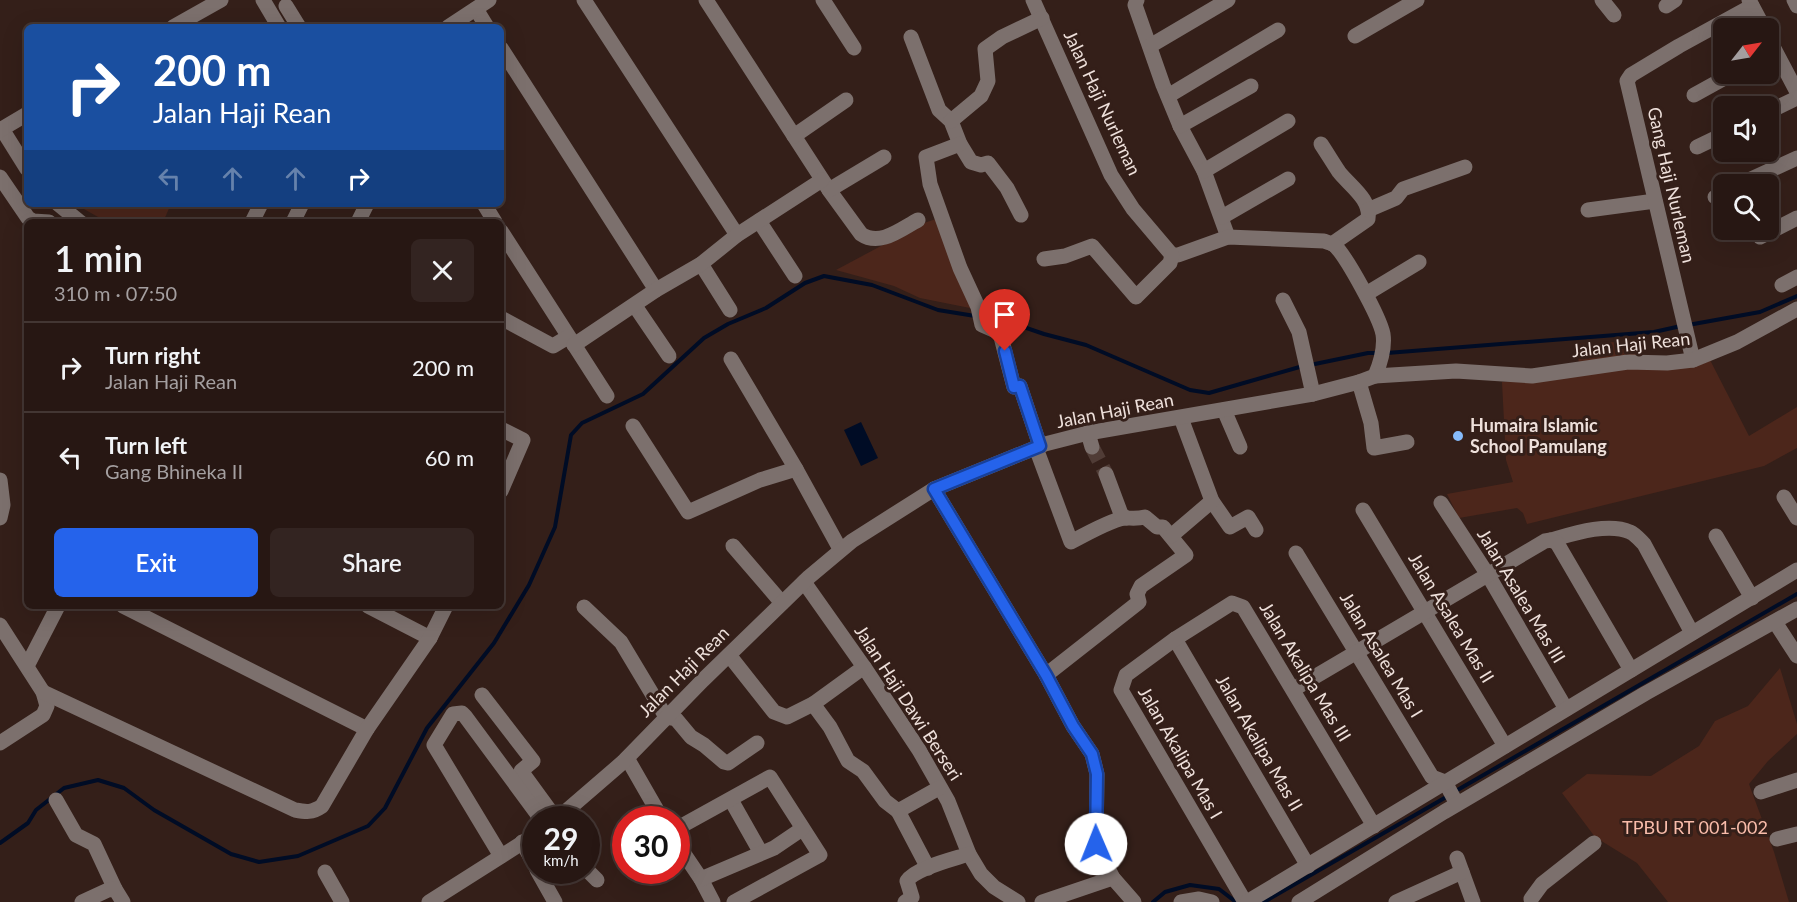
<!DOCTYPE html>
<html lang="en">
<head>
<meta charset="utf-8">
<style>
	:root { --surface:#271713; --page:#332421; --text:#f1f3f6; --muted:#a49fa0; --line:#433633; --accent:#2563eb }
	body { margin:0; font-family:Lato,sans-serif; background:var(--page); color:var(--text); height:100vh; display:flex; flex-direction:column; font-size:22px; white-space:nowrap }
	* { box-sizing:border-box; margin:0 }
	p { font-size:20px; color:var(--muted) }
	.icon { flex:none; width:33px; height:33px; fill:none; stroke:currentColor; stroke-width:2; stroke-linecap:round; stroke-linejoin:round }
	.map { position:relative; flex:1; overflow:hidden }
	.drawer { position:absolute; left:24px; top:219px; width:480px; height:390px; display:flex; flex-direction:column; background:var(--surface); border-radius:9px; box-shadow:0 6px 24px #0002,0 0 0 2px var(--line) }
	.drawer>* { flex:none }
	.top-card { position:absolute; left:24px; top:24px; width:480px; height:183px; border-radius:9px; box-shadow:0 6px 24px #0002,0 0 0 2px var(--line); background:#1a4fa0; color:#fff; overflow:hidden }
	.needle { width:39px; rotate:59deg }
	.buttons { position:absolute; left:1713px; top:18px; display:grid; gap:12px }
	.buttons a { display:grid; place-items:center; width:66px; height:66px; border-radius:9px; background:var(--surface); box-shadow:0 6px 24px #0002,0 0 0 2px var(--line); font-size:30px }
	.speed { position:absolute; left:522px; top:806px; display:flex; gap:12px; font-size:30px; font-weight:700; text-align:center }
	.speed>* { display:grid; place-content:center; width:78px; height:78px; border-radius:50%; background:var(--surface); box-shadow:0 6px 24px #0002,0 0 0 2px var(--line); line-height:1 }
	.speed small { font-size:15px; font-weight:400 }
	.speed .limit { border:9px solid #d22; background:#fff; color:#111 }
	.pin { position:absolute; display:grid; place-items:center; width:51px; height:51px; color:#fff; margin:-62px -26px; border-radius:50% 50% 50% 0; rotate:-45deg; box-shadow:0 0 6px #0007 }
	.pin .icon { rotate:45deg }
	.me { position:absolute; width:66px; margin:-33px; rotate:359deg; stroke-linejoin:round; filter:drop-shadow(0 0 4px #0008) }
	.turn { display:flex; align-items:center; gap:21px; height:126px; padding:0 30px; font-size:27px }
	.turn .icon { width:78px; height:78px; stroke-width:2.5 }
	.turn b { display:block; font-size:42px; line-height:51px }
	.lanes { display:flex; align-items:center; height:57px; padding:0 30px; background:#0003; justify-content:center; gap:30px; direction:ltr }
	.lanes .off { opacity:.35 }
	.round { display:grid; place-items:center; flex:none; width:63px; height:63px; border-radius:9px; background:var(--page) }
	.overview { display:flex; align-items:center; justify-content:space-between; height:102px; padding:0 30px }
	h1 { font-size:36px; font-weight:600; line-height:45px }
	.action { display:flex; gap:12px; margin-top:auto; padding:12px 30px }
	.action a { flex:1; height:69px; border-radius:9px; background:var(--accent); color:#fff; font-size:24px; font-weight:600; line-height:69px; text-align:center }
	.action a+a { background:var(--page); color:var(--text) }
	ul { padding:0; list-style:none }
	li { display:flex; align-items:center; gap:18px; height:90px; padding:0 30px; border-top:2px solid var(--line) }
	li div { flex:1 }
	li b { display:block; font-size:22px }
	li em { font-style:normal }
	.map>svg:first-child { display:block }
</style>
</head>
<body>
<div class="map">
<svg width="1797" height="902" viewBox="0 0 1797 902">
	<rect width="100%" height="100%" fill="#341f19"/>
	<g fill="#4c261b">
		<path d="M75,204H171L163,222H107Z"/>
		<path d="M939,218L975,309L920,298L894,286L836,270L924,223Z"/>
		<path d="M1636,341L1637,367L1710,360L1749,436L1797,407V448L1764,466L1527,524L1523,513L1517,508L1459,518L1447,494L1513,482L1506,460L1502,382L1580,376L1577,344Z"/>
		<path d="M1780,668L1797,724V734L1768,761L1749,784L1774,852L1789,902H1668L1637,863L1595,837L1562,793L1587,774L1651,776L1699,746L1715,721L1748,706Z"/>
	</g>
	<path fill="#000c25" d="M861,422L878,458L861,466L844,430Z"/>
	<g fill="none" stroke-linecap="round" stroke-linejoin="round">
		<g stroke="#000c25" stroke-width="4">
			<path d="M985,317L1003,320L1044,334L1086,345L1190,390L1209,393L1303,366"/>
			<path d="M1688,325L1760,312L1797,296"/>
			<path d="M1387,353L1654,332L1681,326"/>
			<path d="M1310,365L1368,353H1379"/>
			<path d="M1454,792L1797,594"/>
			<path d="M0,843L28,823L36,810L64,788L98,780L124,788L154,810L231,854L259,862L298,856L368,826L385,808L427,728L494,643L529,585L555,527L571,435L582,423L643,394L704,338L728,324L766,308L805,283L824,276L872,285L938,310L975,316"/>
			<path d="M1153,902L1165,892L1190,885L1219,889L1236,902"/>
			<path d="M1264,902L1448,796"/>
		</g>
		<path stroke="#503c36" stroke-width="15" stroke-dasharray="15 8" stroke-linecap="butt" d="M1092,447L1106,474"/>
		<g stroke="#7c706d" stroke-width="15">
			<path d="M263,0L279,27"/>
			<path d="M584,0L737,235"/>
			<path d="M706,0L829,190L861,234C880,247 901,229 918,220"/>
			<path d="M823,0L854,48"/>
			<path d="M1033,0L1111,175L1133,209L1172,255"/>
			<path d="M1137,0L1135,5L1163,85L1180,126L1204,171L1228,237"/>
			<path d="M1602,0L1614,15"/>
			<path d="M1749,0L1764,28"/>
			<path d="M1794,0L1797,6"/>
			<path d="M286,6L299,27"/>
			<path d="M1666,6L1675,0"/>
			<path d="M476,9L487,27"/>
			<path d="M173,27L221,0"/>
			<path d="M448,27L489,0"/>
			<path d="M1355,36L1417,0"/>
			<path d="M911,37L939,110L951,121L960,144L971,162L981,165L988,163L1007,188L1021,215"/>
			<path d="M1768,37L1797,92"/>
			<path d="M1150,46L1228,0"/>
			<path d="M501,48L656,290"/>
			<path d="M1694,95L1732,74"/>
			<path d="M1168,96L1278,30"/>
			<path d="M1768,112L1797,98"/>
			<path d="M951,121L981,96L988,81L985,49L1002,37L1042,18"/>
			<path d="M1180,126L1251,86"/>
			<path d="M2,129L27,169"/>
			<path d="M0,130L27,114"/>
			<path d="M794,136L846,100"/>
			<path d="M960,144L926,157L930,184L960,268L978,307L982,325L1000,333L1014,387L1020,386L1040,446"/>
			<path d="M1321,144C1327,153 1333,163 1339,172C1349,185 1372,200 1368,219L1332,244"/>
			<path d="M1697,147L1724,134"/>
			<path d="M1204,171L1288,121"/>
			<path d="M0,177L28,218L33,221L49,222"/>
			<path d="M1740,184L1797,158"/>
			<path d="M829,190L884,157"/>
			<path d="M1715,197L1724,193"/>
			<path d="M58,204L80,222"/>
			<path d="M484,204L495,222"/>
			<path d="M1368,210L1396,198L1403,189L1465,167"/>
			<path d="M1588,210L1655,201"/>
			<path d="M1222,217L1288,179"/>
			<path d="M759,221L795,276"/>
			<path d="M252,222L261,204"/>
			<path d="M293,222L302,204"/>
			<path d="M358,222L367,204"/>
			<path d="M501,231L607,396"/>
			<path d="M1760,237L1797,218"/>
			<path d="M1172,255H1178L1228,237L1324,241C1324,241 1332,244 1333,244C1345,253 1380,318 1383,334C1385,347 1380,364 1375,376"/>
			<path d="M1044,259L1065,256L1092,246L1136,297L1170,263L1172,255"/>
			<path d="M701,264L730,310"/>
			<path d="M1782,285L1797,277"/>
			<path d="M1366,294L1419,262"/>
			<path d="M1283,300L1299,332L1313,394"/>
			<path d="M635,306L669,356"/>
			<path d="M501,318L553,346L568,337"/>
			<path d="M574,345L656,290L701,264L737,235L822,180"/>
			<path d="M731,359L796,469L840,549"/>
			<path d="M1693,360L1627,81L1631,75L1679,46L1752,6"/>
			<path d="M1359,382L1371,423L1374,448L1407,442"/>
			<path d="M1224,410L1240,447"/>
			<path d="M1181,418L1212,501L1230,527L1248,517L1256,530"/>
			<path d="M633,426L688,512L760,480L796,469"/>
			<path d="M501,429L523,440L501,491"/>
			<path d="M1088,433L1092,447"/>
			<path d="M1036,448L1071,542C1082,536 1114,519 1125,518C1132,518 1137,519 1145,517L1157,527H1163L1186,555L1141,586L1137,594L1139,602L1046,675"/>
			<path d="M1106,474L1121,514L1126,518"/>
			<path d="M0,480L3,505L0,518"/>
			<path d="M934,489L1046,675L1073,726L1092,754L1097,774L1096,844L1113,878L1134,902"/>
			<path d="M1784,497L1797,518"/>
			<path d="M1441,503L1488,575L1566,709"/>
			<path d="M1363,510L1505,746"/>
			<path d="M1171,536L1212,501"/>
			<path d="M1716,536L1752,598"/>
			<path d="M1551,540C1572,534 1608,522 1630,532C1635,534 1640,540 1644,544L1692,633"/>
			<path d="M733,546L782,603"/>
			<path d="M1296,553L1432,777L1445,782L1457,804"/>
			<path d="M804,582L864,667L919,750L948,801L969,854L981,874L994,887L1018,902"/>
			<path d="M123,606L367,729"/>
			<path d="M368,606L430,638"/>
			<path d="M584,607L621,642L666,717L676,719L691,737L704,745L724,762L728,763L757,743"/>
			<path d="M1775,622L1797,656"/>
			<path d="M0,625L43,692L47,706L43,715L0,743"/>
			<path d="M1175,639L1308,866"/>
			<path d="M729,655L774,712L787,717L813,704L864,667"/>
			<path d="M27,666L58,606"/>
			<path d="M1294,689L1545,541L1551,540L1557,543L1631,670"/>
			<path d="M43,692L295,810C306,812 312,813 322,806L367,729L430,638L446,606"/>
			<path d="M482,695L533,761L521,771L556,819"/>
			<path d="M813,704L830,727L848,761L863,771L885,801L898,811L939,788"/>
			<path d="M627,758L662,819"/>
			<path d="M1761,792L1797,780"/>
			<path d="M56,800L76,835L94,844L115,889"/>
			<path d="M731,800L761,853"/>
			<path d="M898,811L928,868"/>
			<path d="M557,819L623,762L703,680L809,577L852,541L934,489L1045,444L1088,433L1313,394L1359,382L1375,376L1456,371L1532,376L1628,362L1667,363L1693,360L1737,342L1797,309"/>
			<path d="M676,829L770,777L820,855L734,902"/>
			<path d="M1777,839L1797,834"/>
			<path d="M522,842L536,867"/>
			<path d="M676,842L701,879L713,902"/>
			<path d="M501,856L434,745L453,714L462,713L465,716L541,819"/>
			<path d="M1457,858L1473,902"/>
			<path d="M586,869L597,880"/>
			<path d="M537,870L555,902"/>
			<path d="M325,872L342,902"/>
			<path d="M701,879L774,848L802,829"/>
			<path d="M1531,899L1542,884L1594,843"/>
			<path d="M82,902L108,890L115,889L123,902"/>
			<path d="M429,902L536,834"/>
			<path d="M905,902L912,897L907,881C915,868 954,859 969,854"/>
			<path d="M1042,902L1113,878"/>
			<path d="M1181,902L1199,899L1212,902"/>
			<path d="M1245,902L1121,690L1126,675L1175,639L1232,603L1243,607L1374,826"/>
			<path d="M1247,902L1797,570"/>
			<path d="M1299,902L1444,812L1646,693L1797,609"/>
			<path d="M1396,902L1462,872"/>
		</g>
	</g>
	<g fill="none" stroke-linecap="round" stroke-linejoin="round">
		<g stroke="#184099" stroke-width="15">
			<path id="route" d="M1005,351L1014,387L1020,386L1040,446L934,489L1046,675L1073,726L1092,754L1097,774L1096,844"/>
		</g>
		<use href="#route" stroke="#2563eb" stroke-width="10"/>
	</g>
	<circle fill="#86bbfb" stroke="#341f19" stroke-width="2" cx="1458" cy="436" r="6"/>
	<g text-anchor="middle" stroke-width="6" stroke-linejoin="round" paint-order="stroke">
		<g font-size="18" fill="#eee0db" stroke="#341f19">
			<text transform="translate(1102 103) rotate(65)" y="6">Jalan Haji Nurleman</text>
			<text transform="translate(1671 185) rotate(77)" y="6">Gang Haji Nurleman</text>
			<text transform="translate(1631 345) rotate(-6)" y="6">Jalan Haji Rean</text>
			<text transform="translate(1115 411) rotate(-11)" y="6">Jalan Haji Rean</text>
			<text transform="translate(1521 596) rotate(59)" y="6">Jalan Asalea Mas III</text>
			<text transform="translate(1451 618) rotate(59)" y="6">Jalan Asalea Mas II</text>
			<text transform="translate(1381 655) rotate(59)" y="6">Jalan Asalea Mas I</text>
			<text transform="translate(684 672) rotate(-45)" y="6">Jalan Haji Rean</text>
			<text transform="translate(1305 672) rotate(59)" y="6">Jalan Akalipa Mas III</text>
			<text transform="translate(908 703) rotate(57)" y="6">Jalan Haji Dawi Berseri</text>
			<text transform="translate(1259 743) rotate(60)" y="6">Jalan Akalipa Mas II</text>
			<text transform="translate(1180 753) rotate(60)" y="6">Jalan Akalipa Mas I</text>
		</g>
		<g font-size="18" font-weight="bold" fill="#eee0db" stroke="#341f19" text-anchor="start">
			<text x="1470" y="432">Humaira Islamic<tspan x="1470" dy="21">School Pamulang</tspan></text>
		</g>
		<g font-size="18" fill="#f9bcaa" stroke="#341f19">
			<text x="1695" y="834">TPBU RT 001-002</text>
		</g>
	</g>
</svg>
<div class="buttons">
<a><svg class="needle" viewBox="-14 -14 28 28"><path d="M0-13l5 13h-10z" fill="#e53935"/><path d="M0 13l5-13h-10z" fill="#a49fa0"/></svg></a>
<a><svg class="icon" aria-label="sound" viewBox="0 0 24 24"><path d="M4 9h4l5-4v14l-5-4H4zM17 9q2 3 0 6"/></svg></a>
<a><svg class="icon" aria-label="search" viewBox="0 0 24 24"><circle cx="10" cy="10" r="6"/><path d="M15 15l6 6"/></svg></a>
</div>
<div class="speed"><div>29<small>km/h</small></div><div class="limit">30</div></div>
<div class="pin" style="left:1005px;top:351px;background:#d93025"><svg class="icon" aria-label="arrive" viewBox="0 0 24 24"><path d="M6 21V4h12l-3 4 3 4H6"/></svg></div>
<svg class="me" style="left:1096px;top:844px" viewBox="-20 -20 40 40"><circle r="19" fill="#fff"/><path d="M0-13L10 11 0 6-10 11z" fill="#2563eb"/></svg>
<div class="top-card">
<div class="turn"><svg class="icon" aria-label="right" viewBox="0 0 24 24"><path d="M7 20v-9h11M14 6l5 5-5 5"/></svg><div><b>200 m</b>Jalan Haji Rean</div></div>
<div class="lanes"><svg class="icon off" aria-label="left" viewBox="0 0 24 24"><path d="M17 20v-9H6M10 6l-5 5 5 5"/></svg><svg class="icon off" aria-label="ahead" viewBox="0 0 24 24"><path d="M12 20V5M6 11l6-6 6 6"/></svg><svg class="icon off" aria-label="ahead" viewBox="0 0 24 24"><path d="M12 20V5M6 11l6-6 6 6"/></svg><svg class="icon" aria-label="right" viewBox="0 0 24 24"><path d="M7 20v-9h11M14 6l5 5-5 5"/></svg></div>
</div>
<section class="drawer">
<div class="overview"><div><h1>1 min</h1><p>310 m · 07:50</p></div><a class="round"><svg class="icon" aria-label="close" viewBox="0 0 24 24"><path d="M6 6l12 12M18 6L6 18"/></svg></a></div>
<ul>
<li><svg class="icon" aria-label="right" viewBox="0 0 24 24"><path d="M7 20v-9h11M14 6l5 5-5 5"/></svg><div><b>Turn right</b><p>Jalan Haji Rean</p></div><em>200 m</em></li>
<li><svg class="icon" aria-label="left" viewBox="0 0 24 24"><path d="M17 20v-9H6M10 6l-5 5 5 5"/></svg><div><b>Turn left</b><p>Gang Bhineka II</p></div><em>60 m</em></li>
</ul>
<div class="action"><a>Exit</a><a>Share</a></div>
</section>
</div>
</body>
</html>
